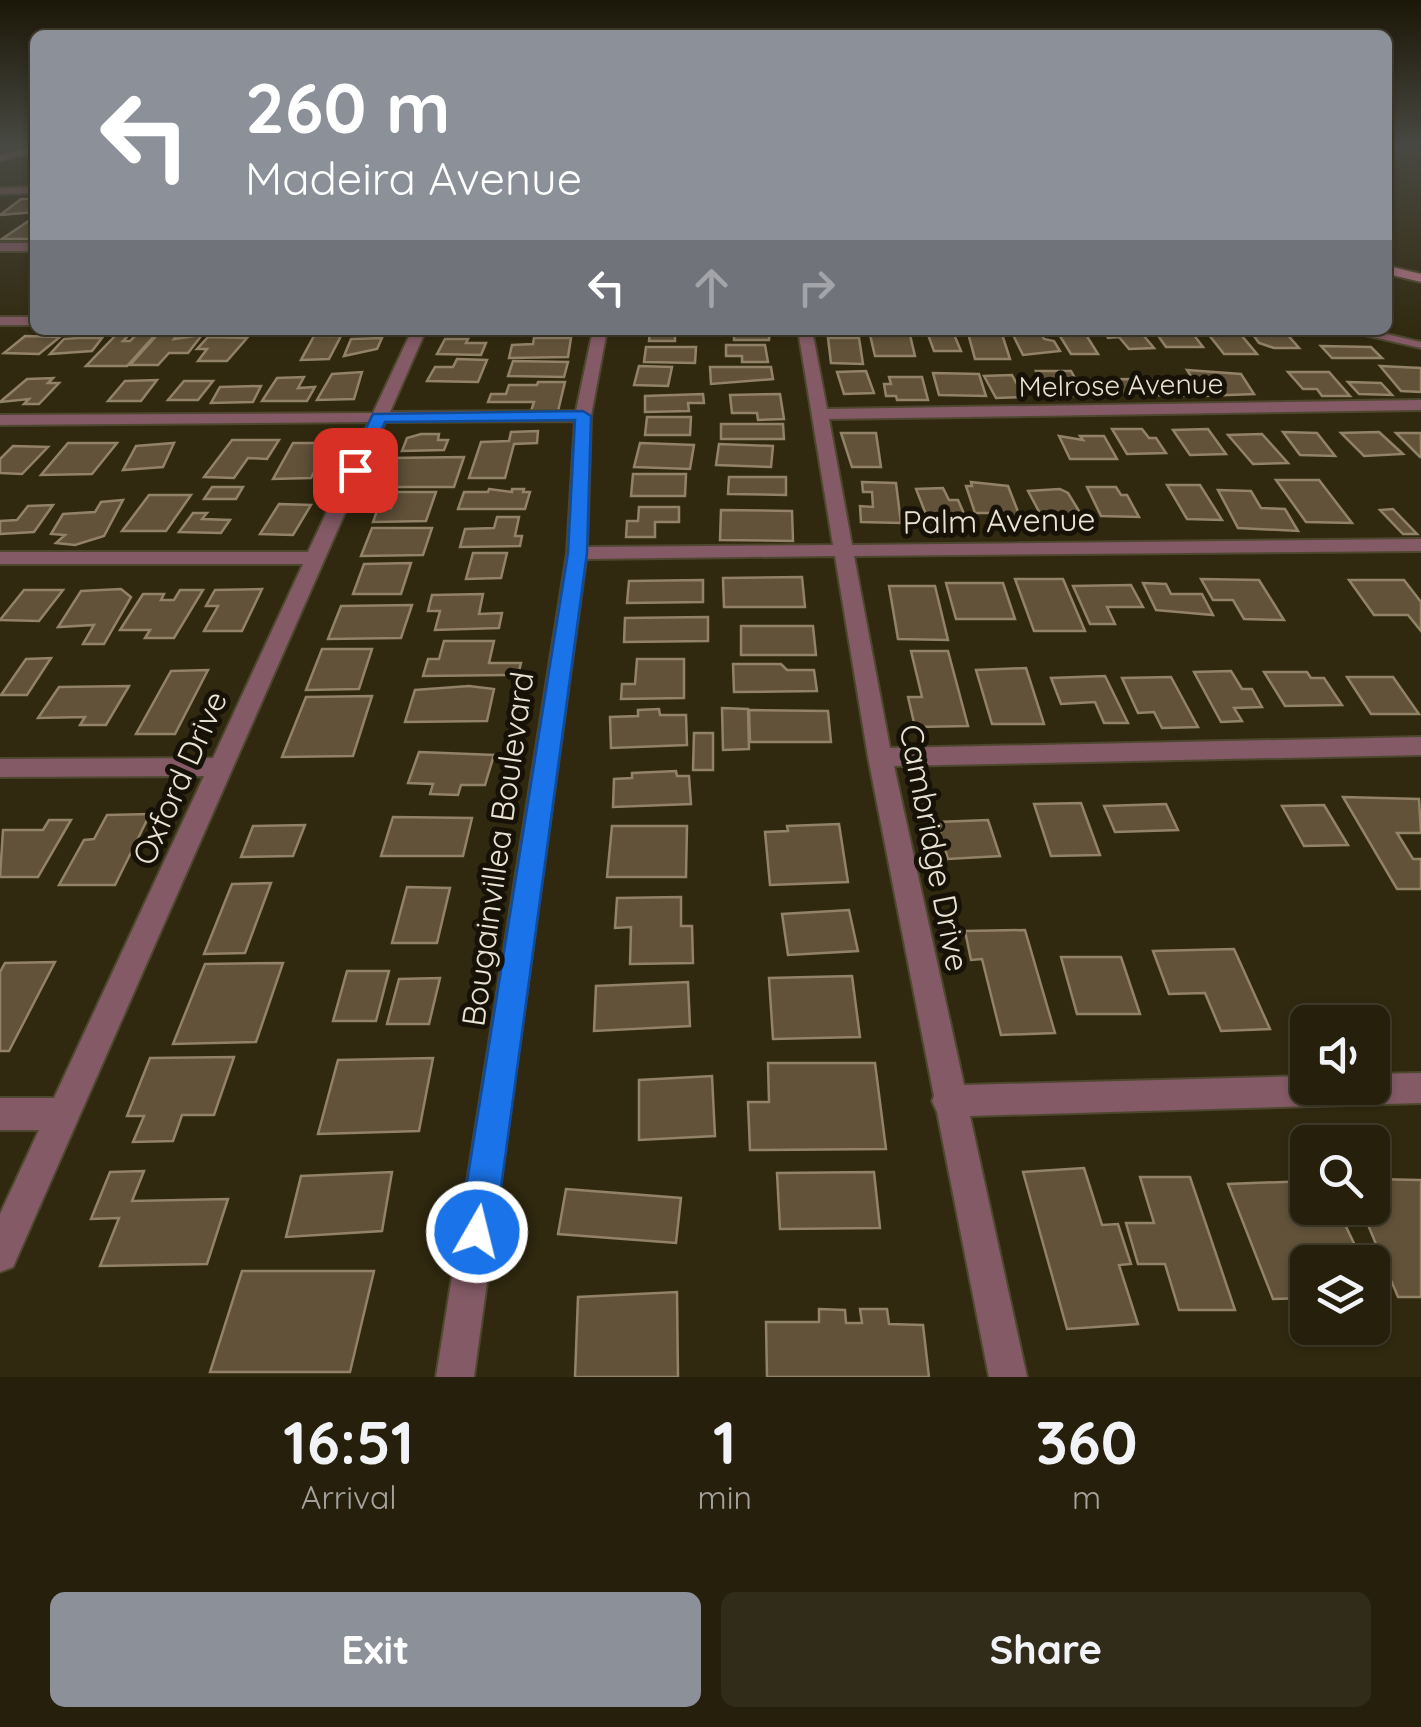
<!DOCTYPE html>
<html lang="en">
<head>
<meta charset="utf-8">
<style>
	:root { --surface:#251f0b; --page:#312c19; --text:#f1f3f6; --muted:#a3a29d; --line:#423d2c; --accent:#8c9099 }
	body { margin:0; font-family:Quicksand,sans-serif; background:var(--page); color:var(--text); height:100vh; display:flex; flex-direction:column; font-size:38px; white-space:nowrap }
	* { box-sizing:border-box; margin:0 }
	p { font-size:32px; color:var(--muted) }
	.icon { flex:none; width:55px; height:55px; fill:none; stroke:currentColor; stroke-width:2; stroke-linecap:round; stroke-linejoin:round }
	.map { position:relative; height:1377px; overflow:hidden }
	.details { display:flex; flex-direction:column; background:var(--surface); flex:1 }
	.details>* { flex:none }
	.hud { position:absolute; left:30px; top:30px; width:1362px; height:305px; border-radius:15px; box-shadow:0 2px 8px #0004,0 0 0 2px var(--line); background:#8c9099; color:#fff; overflow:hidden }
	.buttons { position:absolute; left:1290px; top:1005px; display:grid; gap:20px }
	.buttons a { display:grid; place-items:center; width:100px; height:100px; border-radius:15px; background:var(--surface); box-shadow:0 2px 8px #0004,0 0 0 2px var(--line); font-size:50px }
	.pin { position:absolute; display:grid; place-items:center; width:85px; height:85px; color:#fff; margin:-42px; border-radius:20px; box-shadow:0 5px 15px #0006 }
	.me { position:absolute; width:110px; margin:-55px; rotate:8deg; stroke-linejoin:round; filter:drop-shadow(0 0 8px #0008) }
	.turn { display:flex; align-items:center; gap:35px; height:210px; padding:0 50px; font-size:45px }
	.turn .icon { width:130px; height:130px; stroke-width:2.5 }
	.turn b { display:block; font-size:70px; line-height:85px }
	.lanes { display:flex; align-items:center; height:95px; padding:0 50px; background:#0003; justify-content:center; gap:50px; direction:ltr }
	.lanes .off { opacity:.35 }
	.eta { display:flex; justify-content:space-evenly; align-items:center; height:170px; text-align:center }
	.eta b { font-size:60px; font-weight:700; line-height:70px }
	.cta { display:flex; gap:20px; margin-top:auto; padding:20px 50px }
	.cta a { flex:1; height:115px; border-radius:15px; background:var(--accent); color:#fff; font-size:40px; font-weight:700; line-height:115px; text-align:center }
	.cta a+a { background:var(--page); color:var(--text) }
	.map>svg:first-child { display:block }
</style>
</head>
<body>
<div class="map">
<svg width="1421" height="1377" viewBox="0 0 1421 1377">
	<rect width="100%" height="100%" fill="#31290f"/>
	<g fill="#615239" stroke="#928268" stroke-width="2.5">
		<path d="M21,199H35V212L0,215Z"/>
		<path d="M30,220H35L34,239H2Z"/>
		<path d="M650,330H675V341H649Z"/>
		<path d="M734,330H770L769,340H734Z"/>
		<path d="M1139,330L1154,348L1129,349L1119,337L1108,338L1103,331Z"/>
		<path d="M1154,330H1190L1203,347H1166Z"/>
		<path d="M1205,330H1237L1257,354H1224Z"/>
		<path d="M927,332H953L961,351H934Z"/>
		<path d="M1251,332L1286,333L1299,348H1274L1259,343Z"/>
		<path d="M968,333L1002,334L1010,359H975Z"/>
		<path d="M1058,333H1085L1098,354H1071Z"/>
		<path d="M158,334H178L174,339L202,335L188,353H169L158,365H130Z"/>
		<path d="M116,335H129L123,341H130L136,335H155L127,366H86Z"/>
		<path d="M870,335H910L915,356H875Z"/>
		<path d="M1013,335H1042L1044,339L1054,341L1060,351L1023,355Z"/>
		<path d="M25,336L60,337L39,354L4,353Z"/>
		<path d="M314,336H341L329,359L301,360Z"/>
		<path d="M208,337L247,338L227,361H198L207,349H197Z"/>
		<path d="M78,338H102L92,351L50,354L64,339Z"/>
		<path d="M382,338L377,349L344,356L351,339Z"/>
		<path d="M534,338H571L568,357L509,358L512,345L533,344Z"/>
		<path d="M828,338H859L863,364L831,363Z"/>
		<path d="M445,339H468L466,343H486L481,355L437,354Z"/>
		<path d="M726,345H765L768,362H742V356H726Z"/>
		<path d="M1321,346L1371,347L1382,358H1332Z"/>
		<path d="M646,347H696L695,363L644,362Z"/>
		<path d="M457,359L487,360L478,382L427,381L435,367H453Z"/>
		<path d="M513,361L568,362L564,377L508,376Z"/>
		<path d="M639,366L672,367L668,386L634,385Z"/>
		<path d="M1380,366L1421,368V392L1401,391Z"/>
		<path d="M710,367H771L773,379L711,384Z"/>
		<path d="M1187,370L1241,374L1254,394L1203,396Z"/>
		<path d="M866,371L874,393L844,394L837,372Z"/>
		<path d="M1036,371H1071L1085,396H1048Z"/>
		<path d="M362,372L354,399L317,400L332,374Z"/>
		<path d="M1288,372H1329L1350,396H1322L1317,389H1303Z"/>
		<path d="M933,373L979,374L986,396L939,395Z"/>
		<path d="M1012,375L1024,397L996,398L984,376Z"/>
		<path d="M304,377L298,388L315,387L307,401H262L277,378Z"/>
		<path d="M889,377H922L928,400H897L896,396H886L884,384H891Z"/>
		<path d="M53,378L48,383H59L39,404H24L29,399L0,402L27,379Z"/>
		<path d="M1131,379L1140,392L1089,393L1082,380Z"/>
		<path d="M1141,379H1174L1184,396L1149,395Z"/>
		<path d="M157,380L141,401H108L125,381Z"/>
		<path d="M184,381H213L198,400H168Z"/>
		<path d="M538,382H565L558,411H531L534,402H488L491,394H506L509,385H537Z"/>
		<path d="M1348,382L1381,383L1392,395L1359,394Z"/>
		<path d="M261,386L253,402L211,403L220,387Z"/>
		<path d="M703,394L704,403H688L689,411L645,412V396Z"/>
		<path d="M780,394L784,419L758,420L757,413H732L730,395Z"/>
		<path d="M647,417H691L690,435H645Z"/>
		<path d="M721,424H783L784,439H721Z"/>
		<path d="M1112,429H1142L1149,438H1156L1166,453L1127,454Z"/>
		<path d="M1208,429L1226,454L1190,455L1173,430Z"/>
		<path d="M538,431L537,443L514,444L505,478H469L481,442L509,441L511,432Z"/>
		<path d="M1283,432L1317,433L1335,456L1300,455Z"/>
		<path d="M1379,432L1403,454L1364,456L1341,433Z"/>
		<path d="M841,433H876L881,467H852Z"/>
		<path d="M1396,433H1421V457H1420Z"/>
		<path d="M421,434H439L438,440H448L444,450L402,451L407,438Z"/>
		<path d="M1262,434L1288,463L1253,464L1228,435Z"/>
		<path d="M1059,436L1083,440L1080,436H1104L1117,459H1070Z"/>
		<path d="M232,440H279L267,459L248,458L234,478L204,477Z"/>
		<path d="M68,443H117L92,474L41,475Z"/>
		<path d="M174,443L163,467L123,470L136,446Z"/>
		<path d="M293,443H328L311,478L273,479Z"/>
		<path d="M640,443L694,445L690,469L634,467Z"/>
		<path d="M719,444L773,446L771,467L716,465Z"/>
		<path d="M13,446L48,447L22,474L0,473V459Z"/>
		<path d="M464,457L454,487H378L390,458Z"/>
		<path d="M633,474H686L685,496H631Z"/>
		<path d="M729,477H786V495L728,494Z"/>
		<path d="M1276,480H1319L1352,523L1306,522Z"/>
		<path d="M862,482L896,483L901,523L861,522L860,506L873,507L872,492H863Z"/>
		<path d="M971,482L1008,486L1022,522H997L994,513H975L966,486H972Z"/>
		<path d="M1167,485H1200L1222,520L1187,519Z"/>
		<path d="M212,487H243L236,499H204Z"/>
		<path d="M1087,487H1116L1121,495H1127L1139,517L1101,516Z"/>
		<path d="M943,488L949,500H958L965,516L927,517L916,489Z"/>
		<path d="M489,489L512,492V489H524L523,492H530L525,509H458L464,492H488Z"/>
		<path d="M1060,489L1068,493L1079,511H1072L1076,518L1043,519L1028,491Z"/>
		<path d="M1218,490L1251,491L1261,508L1285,509L1298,531L1238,528Z"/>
		<path d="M397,492H436L426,521L373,522L378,508H391Z"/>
		<path d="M149,495H191L166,531H122Z"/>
		<path d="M123,500L104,536L75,545L56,543L65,535L51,534L63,514L95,512L101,502Z"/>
		<path d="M279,504L311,505L293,535L260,534Z"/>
		<path d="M53,505L34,532L0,534V521L17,520L28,506Z"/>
		<path d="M639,507H679V522H655V537H626L627,521H638Z"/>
		<path d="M1393,509L1417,534H1403L1380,510Z"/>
		<path d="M721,510L792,511L793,541L720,540Z"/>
		<path d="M193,513H207L202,519L230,520L221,533L179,532Z"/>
		<path d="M497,517H519L515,536H522L520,546L460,547L465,529L494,528Z"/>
		<path d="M372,528H432L423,555L361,556Z"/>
		<path d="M473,553H507L501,578L466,579Z"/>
		<path d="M411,563L401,594H353L364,564Z"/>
		<path d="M802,577L805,607H724L723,578Z"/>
		<path d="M1015,579H1063L1085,631H1034Z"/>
		<path d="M1201,579L1259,580L1284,620L1244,619L1233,600H1213Z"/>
		<path d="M703,580V602L627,603L629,581Z"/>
		<path d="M1349,580H1404L1421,602V631L1408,615H1374Z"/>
		<path d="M946,583H1003L1015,619H956Z"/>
		<path d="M1143,583L1166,584L1171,594H1202L1213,615L1156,610Z"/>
		<path d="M1131,585L1143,607H1107L1115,624H1090L1073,586Z"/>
		<path d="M889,586H935L948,640L898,639Z"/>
		<path d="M121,589L131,597L104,644H83L94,625L58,627L81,591Z"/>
		<path d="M262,589L242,631H204L218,606H206L215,590Z"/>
		<path d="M24,590H63L39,621L0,620Z"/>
		<path d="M180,590H203L174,638H145L150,630H120L143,594H164L161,600H174Z"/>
		<path d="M483,594L479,614L502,613L499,628L435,630L440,611H428L432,595Z"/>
		<path d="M412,605L401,638L328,639L341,606Z"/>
		<path d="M708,617V641L624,642L625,618Z"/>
		<path d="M741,626H813L816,655H741Z"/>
		<path d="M444,641H494L489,663H521L518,675L423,676L428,659H439Z"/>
		<path d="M322,649H372L359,689L306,690Z"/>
		<path d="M911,651H948L968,726L915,727L908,697H922Z"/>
		<path d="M51,658L27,695H1L26,659Z"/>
		<path d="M637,659H684V698L621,699L622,684H635Z"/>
		<path d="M733,664H781L787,670H814L817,691L734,692Z"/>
		<path d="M1026,668L1044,724H992L976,670Z"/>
		<path d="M208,670L175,734H136L171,671Z"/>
		<path d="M1231,671L1242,689H1252L1262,707L1234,708L1242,721L1221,722L1194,672Z"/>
		<path d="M1264,672H1307L1311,678H1324L1342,705L1285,706Z"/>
		<path d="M1105,676L1128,723H1104L1095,702L1061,704L1051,678Z"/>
		<path d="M1171,677L1198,727L1162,728L1154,712L1138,713L1122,678Z"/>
		<path d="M1347,677H1393L1419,714H1371Z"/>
		<path d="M129,686L106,725H80L85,717L38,718L59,687Z"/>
		<path d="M469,686L494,689L487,721L405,722L415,690Z"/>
		<path d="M372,696L353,756L282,757L306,697Z"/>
		<path d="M722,708L748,709L749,749L723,750Z"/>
		<path d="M659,709L660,715H686L687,745L611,748L610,717L638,716V710Z"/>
		<path d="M749,710L828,711L831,742H750Z"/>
		<path d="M694,733H713V770H693Z"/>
		<path d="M419,752L494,755L485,785H461L458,795L430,794L433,784L408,783Z"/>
		<path d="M676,771L677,776H689L691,804L613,807L614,779L632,778V773Z"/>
		<path d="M1343,797L1419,799L1421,833H1397L1413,859H1421V889H1397Z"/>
		<path d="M1081,803L1100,855L1051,856L1034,804Z"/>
		<path d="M1166,804L1178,830L1115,832L1104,806Z"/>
		<path d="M1324,805L1348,845L1304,846L1282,806Z"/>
		<path d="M150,814L115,885H59L84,840L94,839L107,815Z"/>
		<path d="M393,817L472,818L463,856H381Z"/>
		<path d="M49,820H71L38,877H0L3,830H43Z"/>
		<path d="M988,820L1000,856L948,859L937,822Z"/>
		<path d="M839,824L848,882L770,885L765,832L788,831L787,826Z"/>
		<path d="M305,825L293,856L241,857L253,826Z"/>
		<path d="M612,826H687L686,877H607Z"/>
		<path d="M271,883L245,953L204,954L232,884Z"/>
		<path d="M407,887L450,888L437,943H392Z"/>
		<path d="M681,897V926H692L693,963L630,964L631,927L615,928L617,898Z"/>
		<path d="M849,910L858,951L788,955L782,914Z"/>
		<path d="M1025,930L1055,1033L1001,1035L982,959L971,960L965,931Z"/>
		<path d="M1234,949L1270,1029L1221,1031L1205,993L1169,994L1153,951Z"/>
		<path d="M1061,957H1121L1140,1014H1077Z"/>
		<path d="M55,962L9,1051H0V972L5,963Z"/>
		<path d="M283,963L256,1042L173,1044L205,964Z"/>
		<path d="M347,971H389L376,1021H333Z"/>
		<path d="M852,976L860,1037L773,1039L769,978Z"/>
		<path d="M440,978L429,1024H387L399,979Z"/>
		<path d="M688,982L690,1026L594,1031L596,986Z"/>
		<path d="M234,1057L214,1115H182L173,1141L133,1142L144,1116H127L150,1058Z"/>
		<path d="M433,1058L419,1131L318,1134L338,1060Z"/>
		<path d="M768,1063H875L886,1149L750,1150L748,1102H769Z"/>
		<path d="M712,1076L715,1136L639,1140V1080Z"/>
		<path d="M1084,1168L1102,1225L1118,1224L1131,1264L1119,1265L1138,1324L1067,1329L1023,1172Z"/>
		<path d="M144,1171L132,1201L228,1199L207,1264L100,1266L119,1218L91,1219L110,1172Z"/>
		<path d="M392,1172L382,1231L286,1237L301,1176Z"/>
		<path d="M874,1172L880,1228L780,1229L777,1173Z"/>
		<path d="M1140,1177H1190L1235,1310H1179L1165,1264H1138L1126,1223H1154Z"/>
		<path d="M1372,1179L1421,1180V1297H1398L1361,1208H1372Z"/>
		<path d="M1308,1181V1208H1337L1363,1262H1308V1298L1273,1299L1228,1184Z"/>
		<path d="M566,1189L681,1198L676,1243L558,1234Z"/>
		<path d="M242,1271H374L350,1372H210Z"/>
		<path d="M677,1292L678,1377H575L578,1297Z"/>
		<path d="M819,1309L845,1310L846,1323H862L860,1309H887L889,1324L923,1325L929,1377H767L766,1322H819Z"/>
	</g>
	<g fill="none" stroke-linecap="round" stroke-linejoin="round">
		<g stroke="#4e472f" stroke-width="4">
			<g id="street">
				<path d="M35,187V193L0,194V188Z"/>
				<rect x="0" y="243" width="35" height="8"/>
				<rect x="0" y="317" width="35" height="8"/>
				<path d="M412,330H426L390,412L576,411L593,330H607L591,416L587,547L833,545L798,330H812L827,409L1421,400V410L829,419L852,545L1421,539V551L854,556L890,748L1421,737V755L894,766L964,1085L1308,1076V1088H1372V1074L1421,1073V1103L970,1116L1027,1377H989L937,1112L932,1101L934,1096L868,757L835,556L586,559L474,1377H436L567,553L575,421L385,422L13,1267L0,1272V1214L39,1130H0V1098H54L204,776L0,777V759L213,758L303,564H0V552H308L369,422L0,425V415L373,413Z"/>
				<path d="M1343,330H1369L1416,341L1421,342V348Z"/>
			</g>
		</g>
		<g stroke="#4e472f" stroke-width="4">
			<g id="secondary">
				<path d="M35,146V152L0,161V155Z"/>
				<path d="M1388,266L1421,274V282L1388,274Z"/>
			</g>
		</g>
		<use href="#street" fill="#835a65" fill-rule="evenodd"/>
		<use href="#secondary" fill="#b57486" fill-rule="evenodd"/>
	</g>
	<linearGradient id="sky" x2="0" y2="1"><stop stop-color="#1b1708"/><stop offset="0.43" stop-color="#484942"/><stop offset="1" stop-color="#484942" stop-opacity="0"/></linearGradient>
	<rect width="1421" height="339" fill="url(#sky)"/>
	<path fill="#1a73e8" stroke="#114b97" stroke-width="2.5" d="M583,411L591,416L587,553L495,1232L490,1245L477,1250L464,1245L459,1232L568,553L575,420L385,422L361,474L346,470L373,414Z"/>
	<g text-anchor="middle" stroke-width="10" stroke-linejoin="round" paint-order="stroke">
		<g font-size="28" fill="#e8e3d4" stroke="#161207">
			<text transform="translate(1121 385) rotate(-1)" y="10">Melrose Avenue</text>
		</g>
		<g font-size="32" fill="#e8e3d4" stroke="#161207">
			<text transform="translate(999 521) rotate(-1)" y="11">Palm Avenue</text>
			<text transform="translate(180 778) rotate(-66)" y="11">Oxford Drive</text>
			<text transform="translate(934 848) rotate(79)" y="11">Cambridge Drive</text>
			<text transform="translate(498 849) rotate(-82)" y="11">Bougainvillea Boulevard</text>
		</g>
	</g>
</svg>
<div class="buttons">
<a><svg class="icon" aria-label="sound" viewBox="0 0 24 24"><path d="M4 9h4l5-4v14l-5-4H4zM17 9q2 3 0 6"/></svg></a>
<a><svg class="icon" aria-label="search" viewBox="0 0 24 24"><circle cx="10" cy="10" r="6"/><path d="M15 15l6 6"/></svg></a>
<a><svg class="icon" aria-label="layers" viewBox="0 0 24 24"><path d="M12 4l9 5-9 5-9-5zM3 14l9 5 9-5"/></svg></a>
</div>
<div class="pin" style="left:355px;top:470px;background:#d93025"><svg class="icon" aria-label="arrive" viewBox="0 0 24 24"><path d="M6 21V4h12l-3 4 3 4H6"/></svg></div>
<svg class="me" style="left:477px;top:1232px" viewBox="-20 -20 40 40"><circle r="17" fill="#1a73e8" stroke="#fff" stroke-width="3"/><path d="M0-11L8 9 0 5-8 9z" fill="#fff"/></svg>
<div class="hud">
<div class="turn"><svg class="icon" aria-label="left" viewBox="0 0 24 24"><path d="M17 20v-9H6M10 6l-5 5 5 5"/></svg><div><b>260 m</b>Madeira Avenue</div></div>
<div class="lanes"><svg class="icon" aria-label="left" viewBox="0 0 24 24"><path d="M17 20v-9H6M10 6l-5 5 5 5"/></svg><svg class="icon off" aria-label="ahead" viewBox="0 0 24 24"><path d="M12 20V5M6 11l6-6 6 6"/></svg><svg class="icon off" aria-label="right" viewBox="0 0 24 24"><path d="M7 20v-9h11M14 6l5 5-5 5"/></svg></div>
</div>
</div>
<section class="details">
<div class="eta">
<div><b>16:51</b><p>Arrival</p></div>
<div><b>1</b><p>min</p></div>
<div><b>360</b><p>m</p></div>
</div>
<div class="cta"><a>Exit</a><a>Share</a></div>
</section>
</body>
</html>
